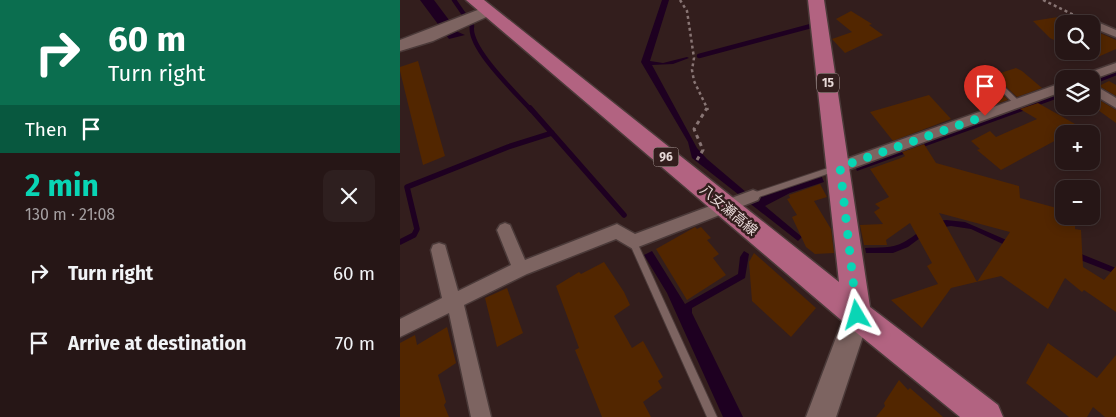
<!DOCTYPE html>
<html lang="en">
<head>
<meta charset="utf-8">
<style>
	:root { --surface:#261616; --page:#2e1f1f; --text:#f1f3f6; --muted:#a49fa1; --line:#423535; --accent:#09d5b5 }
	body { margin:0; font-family:"Fira Sans","Noto Sans JP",sans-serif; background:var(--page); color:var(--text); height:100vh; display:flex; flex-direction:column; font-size:19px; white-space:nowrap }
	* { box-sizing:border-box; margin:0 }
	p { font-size:16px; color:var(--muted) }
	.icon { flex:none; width:28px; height:28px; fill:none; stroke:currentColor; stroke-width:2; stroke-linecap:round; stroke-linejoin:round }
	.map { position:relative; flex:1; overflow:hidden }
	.side { display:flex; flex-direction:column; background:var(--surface); width:400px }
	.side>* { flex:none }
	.hud { background:#0b6e4f; color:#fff; overflow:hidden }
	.buttons { position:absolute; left:655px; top:15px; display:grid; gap:10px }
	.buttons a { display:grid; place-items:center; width:45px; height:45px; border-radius:10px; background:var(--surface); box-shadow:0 2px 12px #0003,0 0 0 1px var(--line); font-size:25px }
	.pin { position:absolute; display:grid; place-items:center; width:42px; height:42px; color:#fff; margin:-51px -21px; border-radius:50% 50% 50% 0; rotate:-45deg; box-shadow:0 0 5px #0007 }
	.pin .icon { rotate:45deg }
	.me { position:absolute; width:55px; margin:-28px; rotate:353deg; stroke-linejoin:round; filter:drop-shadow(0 0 4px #0008) }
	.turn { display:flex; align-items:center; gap:18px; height:105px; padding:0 25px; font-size:22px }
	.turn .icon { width:65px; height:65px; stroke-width:2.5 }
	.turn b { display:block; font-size:35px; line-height:42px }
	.then { display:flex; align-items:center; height:48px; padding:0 25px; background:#0003; gap:10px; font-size:19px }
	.round { display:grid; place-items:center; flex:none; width:52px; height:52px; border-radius:10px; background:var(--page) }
	.overview { display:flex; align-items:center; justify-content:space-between; height:85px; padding:0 25px }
	h1 { font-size:30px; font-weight:700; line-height:38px; color:var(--accent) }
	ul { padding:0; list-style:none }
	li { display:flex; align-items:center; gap:15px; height:70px; padding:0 25px }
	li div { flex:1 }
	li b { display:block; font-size:19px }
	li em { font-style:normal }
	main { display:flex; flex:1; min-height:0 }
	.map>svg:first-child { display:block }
</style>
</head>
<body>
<main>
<section class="side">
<div class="hud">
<div class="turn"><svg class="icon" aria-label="right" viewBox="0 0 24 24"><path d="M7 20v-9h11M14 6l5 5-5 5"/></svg><div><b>60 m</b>Turn right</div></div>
<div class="then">Then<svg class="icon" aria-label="arrive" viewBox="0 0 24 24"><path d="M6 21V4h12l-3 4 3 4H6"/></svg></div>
</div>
<div class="overview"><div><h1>2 min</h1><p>130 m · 21:08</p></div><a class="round"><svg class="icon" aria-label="close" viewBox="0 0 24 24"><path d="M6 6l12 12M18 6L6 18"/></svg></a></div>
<ul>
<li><svg class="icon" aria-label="right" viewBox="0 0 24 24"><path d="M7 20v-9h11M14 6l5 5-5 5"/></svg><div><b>Turn right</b></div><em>60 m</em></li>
<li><svg class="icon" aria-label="arrive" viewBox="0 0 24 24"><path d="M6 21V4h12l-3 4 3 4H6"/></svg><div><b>Arrive at destination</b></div><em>70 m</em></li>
</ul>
</section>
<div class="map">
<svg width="716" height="417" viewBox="0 0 716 417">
	<rect width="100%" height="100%" fill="#331e1d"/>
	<g fill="#1e0021">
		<path d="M20,0H34L58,32L65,35L49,39Z"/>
		<path d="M262,0H269L250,61L263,63L287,57L289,58L273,64L252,65L297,148L307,159L353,198L421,175L424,182L390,193L365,206L402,237L398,241L292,158L288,142L241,62Z"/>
		<path d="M664,90V96L457,171L454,164Z"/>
		<path d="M546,220L565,222L618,245L669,249L716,268V274L670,256L607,246L571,229L551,226L532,229L508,247L493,253H466L465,248C478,247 492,249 504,242C519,234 527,222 546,220Z"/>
		<path d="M252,251L285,304L338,274L340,257L344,251L349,254L345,278L292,308V313L343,417H323L267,293L244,255Z"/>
	</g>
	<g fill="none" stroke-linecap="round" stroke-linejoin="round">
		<g stroke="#1e0021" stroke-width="4.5">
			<path d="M54,0L72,26C68,48 116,93 131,110"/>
			<path d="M299,56L411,26"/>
			<path d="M691,83L716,73"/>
		</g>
		<g stroke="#1e0021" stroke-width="5.5">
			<path d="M130,108L224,215"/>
			<path d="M0,242L14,235L17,229L7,187L108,147L152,133"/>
		</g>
	</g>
	<g fill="#522600" fill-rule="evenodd">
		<path d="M451,11L472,24L469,25L483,35L445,53L432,39L452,32L436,19Z"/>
		<path d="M664,16V45L650,38L633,21Z"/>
		<path d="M691,29L716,40V49L691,60Z"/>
		<path d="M18,61L45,156L23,165L0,71V67Z"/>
		<path d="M616,68L622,71L642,88L617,97L594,75Z"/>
		<path d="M585,76L586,77L608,100L590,106L582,98L578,100L564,85Z"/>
		<path d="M709,81L716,85V96L699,86Z"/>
		<path d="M529,95L551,119L493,141L470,112Z"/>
		<path d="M691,95L716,110V123L698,110L691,115Z"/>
		<path d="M638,103L675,124L671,127L677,131L672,134H664L663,140L660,138L601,170L577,150L580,149L571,141L590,131L596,137L637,119L620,109Z"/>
		<path d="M524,144L536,163L619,186L620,198L664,210V216H675V229L681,230L683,267L704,280L716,266V312L684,290L682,292L665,278L648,309L601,276L551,288L522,328L491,300L538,284L527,266L532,263L510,223L486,240L487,245H464L460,225L483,224L474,212L480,208L475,204L489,197L470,169L501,158L505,156L502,152ZM539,213L610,232L577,282Z"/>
		<path d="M420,184L427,197L414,201L431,229L434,253L415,254L406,247L392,217L397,215L387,199L390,198L389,195Z"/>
		<path d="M295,227L297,229L301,227L311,238L307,240L319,254L313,258L326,275L287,300L256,249Z"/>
		<path d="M354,253L416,308L391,337L352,301L349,262Z"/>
		<path d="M204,262L224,292L230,305L214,316L232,348L243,341L263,377L258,381L262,388L243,402L251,417H202L175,350L179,348L156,286L179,272L181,274Z"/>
		<path d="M107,288L123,333L97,347L85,298Z"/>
		<path d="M47,327L56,363L38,375L46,402L44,405L49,417H0V343L15,335L17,345Z"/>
		<path d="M648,343L697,378L716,355V417H705L693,407L687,417H669L626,383Z"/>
		<path d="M499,380L508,390L510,388L543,417H476L485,406L484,403Z"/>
	</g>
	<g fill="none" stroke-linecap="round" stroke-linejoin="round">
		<g stroke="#4b3a39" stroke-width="2">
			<g id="lane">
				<path d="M590,74L592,75L620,102V106H616L588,77L587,76Z"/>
				<path d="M437,165L439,166L441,168L439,170L353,199L350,198L349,196L350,194Z"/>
				<path d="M233,238L236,240L317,417H307L229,242L230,240Z"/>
			</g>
		</g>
		<g stroke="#4b3a39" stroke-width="3">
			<g id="street">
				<path d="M688,18L716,30V37L691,27V24L684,23L683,21Z"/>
				<path d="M716,63V71L691,80L677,79L679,76Z"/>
				<path d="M664,82V91L445,171H435L433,167L435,163Z"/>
				<path d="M691,83L716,98V108L691,93Z"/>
				<path d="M353,190L358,192L360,196L358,200L233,249L216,239L127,274L64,305L91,417H71L49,313L0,337V319L42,298L31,250L33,245L39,243L45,245L58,291L111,265L97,230L100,225L105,223L110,225L125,260L217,224L235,234Z"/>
			</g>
		</g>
		<g stroke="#4b3a39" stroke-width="3">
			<g id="secondary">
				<path d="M88,6L93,8L96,11L93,14L33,41L0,51V40Z"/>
				<path d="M457,302L466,306L470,315L436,417H406L448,306Z"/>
			</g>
		</g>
		<g stroke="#4b3a39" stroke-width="3">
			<path id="primary" d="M66,0H84L439,282L408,0H424L470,307L598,405L603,417H560L447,325Z"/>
		</g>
		<g stroke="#887574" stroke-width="2.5" stroke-dasharray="3 3" stroke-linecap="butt">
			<path d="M280,0L287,11L294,58L292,70L294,81L308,110"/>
			<path d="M643,0L678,17"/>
		</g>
		<path stroke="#887574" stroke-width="3" stroke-dasharray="4 4" stroke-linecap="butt" d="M297,160L303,150L294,129L307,108"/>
		<use href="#lane" fill="#7d6461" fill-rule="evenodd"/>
		<use href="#street" fill="#7d6461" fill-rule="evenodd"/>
		<use href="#secondary" fill="#7d6461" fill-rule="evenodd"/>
		<use href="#primary" fill="#b26381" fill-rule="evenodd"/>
	</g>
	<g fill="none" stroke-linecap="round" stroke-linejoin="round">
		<path stroke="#09d5b5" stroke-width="9" stroke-dasharray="0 16.2" d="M457,315L440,167L585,116"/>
	</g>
	<g text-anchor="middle" stroke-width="5" stroke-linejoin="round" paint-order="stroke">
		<g fill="#331e1d" stroke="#b1a09f" stroke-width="1">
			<rect x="417" y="73.5" width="22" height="19" rx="4"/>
			<rect x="253.5" y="147.5" width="25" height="19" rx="4"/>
		</g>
		<g font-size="12" font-weight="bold" fill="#e7d8d7">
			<text x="428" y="87">15</text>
			<text x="266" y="161">96</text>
		</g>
		<g font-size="14" fill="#e7d8d7" stroke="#331e1d">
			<text transform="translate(329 210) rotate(40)" y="5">八女瀬高線</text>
		</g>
	</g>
</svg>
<div class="buttons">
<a><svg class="icon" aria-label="search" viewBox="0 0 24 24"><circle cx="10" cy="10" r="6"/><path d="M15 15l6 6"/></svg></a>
<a><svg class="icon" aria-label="layers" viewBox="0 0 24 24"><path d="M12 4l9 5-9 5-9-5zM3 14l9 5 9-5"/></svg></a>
<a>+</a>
<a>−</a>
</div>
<div class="pin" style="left:585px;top:116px;background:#d93025"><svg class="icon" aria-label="arrive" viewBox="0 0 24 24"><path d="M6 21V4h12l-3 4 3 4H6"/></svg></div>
<svg class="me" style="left:457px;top:315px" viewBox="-20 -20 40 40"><path d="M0-17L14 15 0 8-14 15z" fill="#09d5b5" stroke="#fff" stroke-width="4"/></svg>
</div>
</main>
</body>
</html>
